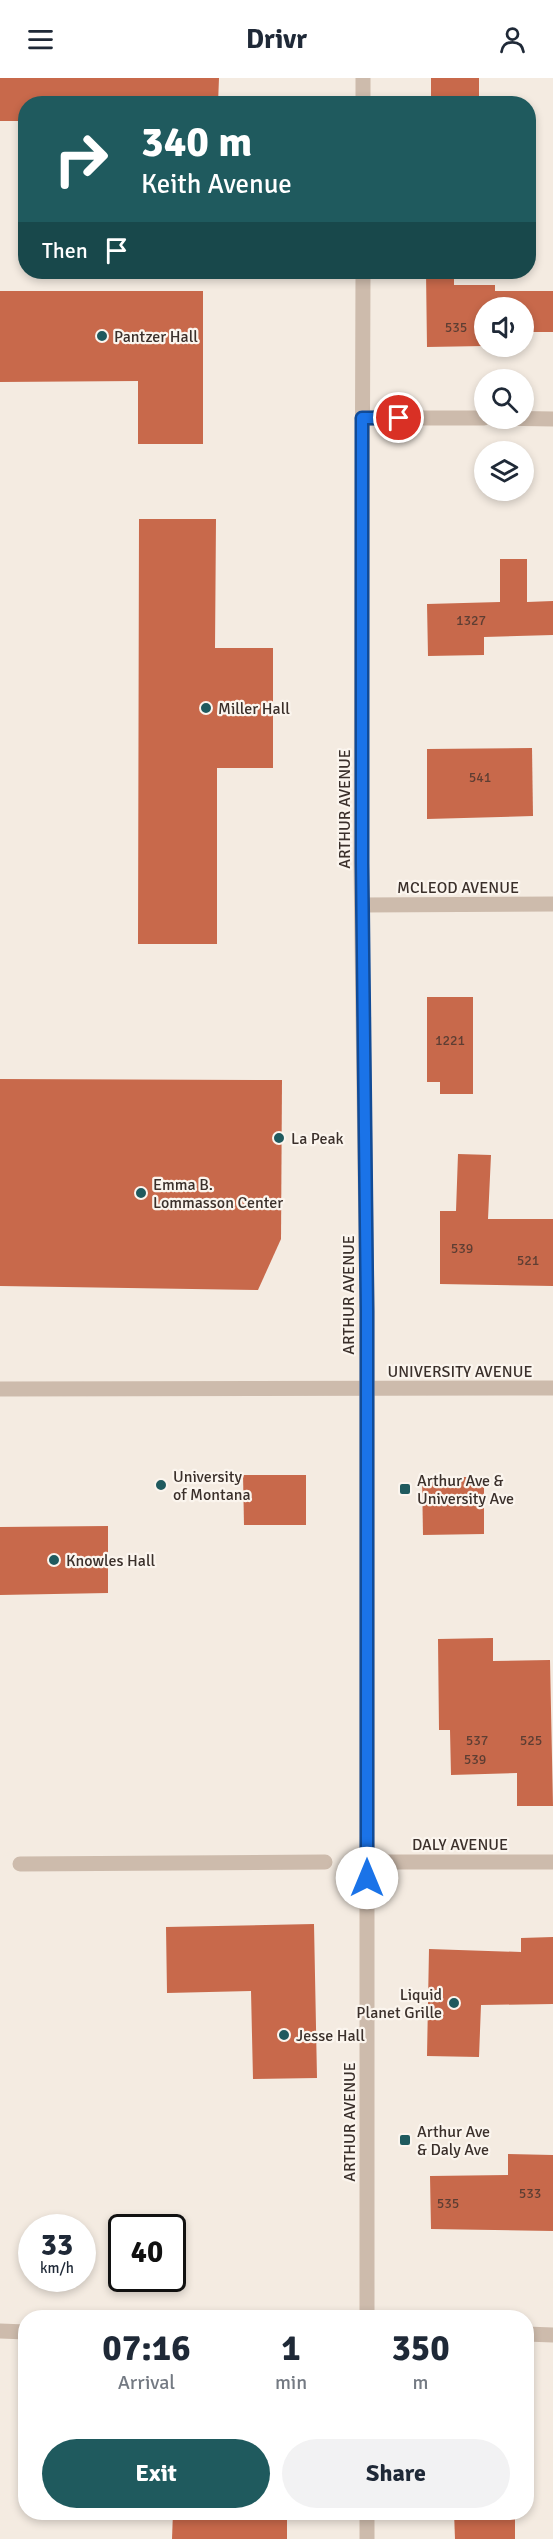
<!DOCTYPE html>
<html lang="en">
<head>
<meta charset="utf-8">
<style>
	:root { --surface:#fff; --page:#f2f2f3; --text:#1f2937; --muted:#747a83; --accent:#1f5a5e }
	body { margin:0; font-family:Signika,sans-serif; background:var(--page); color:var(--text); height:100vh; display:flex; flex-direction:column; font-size:22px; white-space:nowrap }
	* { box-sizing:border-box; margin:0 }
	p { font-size:20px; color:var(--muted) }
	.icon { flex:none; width:33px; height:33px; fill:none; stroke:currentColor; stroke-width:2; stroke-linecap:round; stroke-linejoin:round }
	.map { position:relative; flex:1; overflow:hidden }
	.details { position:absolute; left:18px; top:2232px; width:516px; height:210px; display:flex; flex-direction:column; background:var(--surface); border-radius:24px; box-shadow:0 3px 9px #0003 }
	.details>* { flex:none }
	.guide { position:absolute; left:18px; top:18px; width:518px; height:183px; border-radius:24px; box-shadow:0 3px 9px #0003; background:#1f5a5e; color:#fff; overflow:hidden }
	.fabs { position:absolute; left:474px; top:219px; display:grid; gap:12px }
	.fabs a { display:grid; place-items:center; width:60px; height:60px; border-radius:50%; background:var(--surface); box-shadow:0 3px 9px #0003; font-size:30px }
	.speed { position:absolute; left:18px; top:2136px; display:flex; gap:12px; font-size:30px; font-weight:700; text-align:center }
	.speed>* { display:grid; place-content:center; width:78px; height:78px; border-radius:50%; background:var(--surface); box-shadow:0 3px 9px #0003; line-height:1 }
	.speed small { font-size:15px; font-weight:400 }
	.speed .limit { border:3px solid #111; border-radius:9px; background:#fff; color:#111 }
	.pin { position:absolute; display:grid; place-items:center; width:51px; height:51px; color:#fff; margin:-26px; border:3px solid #fff; border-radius:50%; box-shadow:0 2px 6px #0007 }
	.me { position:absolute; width:66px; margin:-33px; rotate:0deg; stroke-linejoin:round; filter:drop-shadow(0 0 4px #0008) }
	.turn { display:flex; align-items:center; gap:21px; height:126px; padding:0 24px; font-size:27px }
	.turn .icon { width:78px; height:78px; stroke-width:2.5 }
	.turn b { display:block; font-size:42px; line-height:51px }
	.then { display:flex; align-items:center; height:57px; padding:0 24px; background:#0003; gap:12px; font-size:22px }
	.eta { display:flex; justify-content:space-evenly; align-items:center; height:102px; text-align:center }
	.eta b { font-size:36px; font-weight:700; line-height:42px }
	.button { display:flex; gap:12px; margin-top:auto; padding:12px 24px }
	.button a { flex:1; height:69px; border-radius:36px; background:var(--accent); color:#fff; font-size:24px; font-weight:700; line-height:69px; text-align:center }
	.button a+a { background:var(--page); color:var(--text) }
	header { display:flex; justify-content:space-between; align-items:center; height:78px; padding:0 24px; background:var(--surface); font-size:27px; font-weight:700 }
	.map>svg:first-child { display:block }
</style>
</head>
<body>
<header><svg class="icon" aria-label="menu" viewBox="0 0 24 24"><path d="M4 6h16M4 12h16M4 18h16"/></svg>Drivr<svg class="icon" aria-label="person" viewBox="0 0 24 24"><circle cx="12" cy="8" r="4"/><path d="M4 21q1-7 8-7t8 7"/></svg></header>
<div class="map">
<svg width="553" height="2461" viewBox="0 0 553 2461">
	<rect width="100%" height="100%" fill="#f4ebe1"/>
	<g fill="#c8694b">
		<path d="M0,0H219L218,26H26V43H0Z"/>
		<rect x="431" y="0" width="48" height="26"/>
		<path d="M426,194H454V207H495V213H553V254H524V230H484V268L427,269Z"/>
		<path d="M0,213H203V366H138V303L0,304Z"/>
		<path d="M139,441H216L215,570H273V690H217V866H138Z"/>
		<path d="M500,481H527V524L553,523V557L484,559V577L428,578L427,526L500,524Z"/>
		<path d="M532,670L533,738L427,741V671Z"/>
		<path d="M427,919H473V1016H440V1004H427Z"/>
		<path d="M0,1001L282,1002L281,1161L258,1212L0,1208Z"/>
		<path d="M458,1076L491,1077L488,1141H553V1208L440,1206V1133H456Z"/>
		<path d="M243,1397H306V1447H244Z"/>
		<path d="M422,1399H484V1456L423,1457Z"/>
		<path d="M108,1448V1515L0,1517V1449Z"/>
		<path d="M493,1560V1583L550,1582L553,1728H517V1695L451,1697L450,1652H439L438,1561Z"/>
		<path d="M314,1846L317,2000L253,2001L251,1913L167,1915L166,1849Z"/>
		<path d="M553,1859V1926L481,1927L479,1979L427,1978L429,1871L521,1874V1860Z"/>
		<path d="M508,2076L553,2077V2153L431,2151L430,2098L508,2097Z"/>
		<path d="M173,2434H287V2461H172Z"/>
		<path d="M454,2434H515V2461H455Z"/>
	</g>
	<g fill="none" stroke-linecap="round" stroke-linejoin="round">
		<g stroke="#cdbbac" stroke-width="15">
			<path d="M363,0V26"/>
			<path d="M363,194L361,785L367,1233V2240"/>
			<path d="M362,340H484"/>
			<path d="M500,340L553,341"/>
			<path d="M362,827L553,826"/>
			<path d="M0,1311L553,1310"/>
			<path d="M367,1784H553"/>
			<path d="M20,1786L325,1784"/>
			<path d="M0,2253L26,2254"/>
			<path d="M526,2256L553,2257"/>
			<path d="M367,2434V2461"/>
		</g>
	</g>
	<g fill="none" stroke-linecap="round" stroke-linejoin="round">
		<g stroke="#114b97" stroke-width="15">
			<path id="route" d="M367,1800V1233L362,785V340H399"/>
		</g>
		<use href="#route" stroke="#1a73e8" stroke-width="10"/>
	</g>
	<g fill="#1f5a5e" stroke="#fbf5ee" stroke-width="2">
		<circle cx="102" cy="258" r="6"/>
		<circle cx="206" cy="630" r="6"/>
		<circle cx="279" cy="1060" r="6"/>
		<circle cx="141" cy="1115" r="6"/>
		<circle cx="161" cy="1407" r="6"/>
		<rect x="399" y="1405" width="12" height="12" rx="3"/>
		<circle cx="54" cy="1482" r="6"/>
		<circle cx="454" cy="1925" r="6"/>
		<circle cx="284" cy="1957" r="6"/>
		<rect x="399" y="2056" width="12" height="12" rx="3"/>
	</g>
	<g text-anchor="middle" stroke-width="4.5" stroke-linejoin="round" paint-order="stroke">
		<g font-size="14" fill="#5e3e33">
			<text x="456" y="254">535</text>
			<text x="471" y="547">1327</text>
			<text x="480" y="704">541</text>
			<text x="450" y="967">1221</text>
			<text x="462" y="1175">539</text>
			<text x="528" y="1187">521</text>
			<text x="477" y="1667">537</text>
			<text x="531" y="1667">525</text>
			<text x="475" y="1686">539</text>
			<text x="530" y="2120">533</text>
			<text x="448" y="2130">535</text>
		</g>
		<g font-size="16" fill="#3b302b" stroke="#fbf5ee" text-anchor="start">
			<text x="114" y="264">Pantzer Hall</text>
			<text x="218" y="636">Miller Hall</text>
			<text x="291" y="1066">La Peak</text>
			<text x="153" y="1112">Emma B.<tspan x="153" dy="18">Lommasson Center</tspan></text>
			<text x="173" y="1404">University<tspan x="173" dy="18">of Montana</tspan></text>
			<text x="417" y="1408">Arthur Ave &amp;<tspan x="417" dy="18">University Ave</tspan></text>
			<text x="66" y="1488">Knowles Hall</text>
			<text x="442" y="1922" text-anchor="end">Liquid<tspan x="442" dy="18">Planet Grille</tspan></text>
			<text x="296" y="1963">Jesse Hall</text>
			<text x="417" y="2059">Arthur Ave<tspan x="417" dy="18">&amp; Daly Ave</tspan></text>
		</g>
		<g font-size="16" fill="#3b302b" stroke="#fbf5ee">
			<text transform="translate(344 731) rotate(-90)" y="6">ARTHUR AVENUE</text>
			<text x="458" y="815">MCLEOD AVENUE</text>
			<text transform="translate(348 1217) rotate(-90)" y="6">ARTHUR AVENUE</text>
			<text x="460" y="1299">UNIVERSITY AVENUE</text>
			<text x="460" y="1772">DALY AVENUE</text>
			<text transform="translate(349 2044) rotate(-90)" y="6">ARTHUR AVENUE</text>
		</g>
	</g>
</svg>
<div class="fabs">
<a><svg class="icon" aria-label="sound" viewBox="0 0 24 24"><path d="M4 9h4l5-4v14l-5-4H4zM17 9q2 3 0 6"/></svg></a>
<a><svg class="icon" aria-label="search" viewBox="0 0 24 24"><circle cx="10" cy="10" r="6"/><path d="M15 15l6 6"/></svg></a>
<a><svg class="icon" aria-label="layers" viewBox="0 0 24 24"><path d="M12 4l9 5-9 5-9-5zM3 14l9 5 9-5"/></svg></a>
</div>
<div class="speed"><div>33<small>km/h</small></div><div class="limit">40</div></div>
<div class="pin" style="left:399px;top:340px;background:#d93025"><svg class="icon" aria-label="arrive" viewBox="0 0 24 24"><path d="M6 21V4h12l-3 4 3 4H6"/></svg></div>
<svg class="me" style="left:367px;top:1800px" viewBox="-20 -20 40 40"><circle r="19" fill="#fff"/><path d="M0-13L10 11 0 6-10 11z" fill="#1a73e8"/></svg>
<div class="guide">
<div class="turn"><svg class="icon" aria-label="right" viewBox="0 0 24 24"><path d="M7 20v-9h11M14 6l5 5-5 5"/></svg><div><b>340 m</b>Keith Avenue</div></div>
<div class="then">Then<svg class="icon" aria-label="arrive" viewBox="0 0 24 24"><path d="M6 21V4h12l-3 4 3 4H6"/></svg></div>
</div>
<section class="details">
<div class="eta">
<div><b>07:16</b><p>Arrival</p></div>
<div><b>1</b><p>min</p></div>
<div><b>350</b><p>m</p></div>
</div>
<div class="button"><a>Exit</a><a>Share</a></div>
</section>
</div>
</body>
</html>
